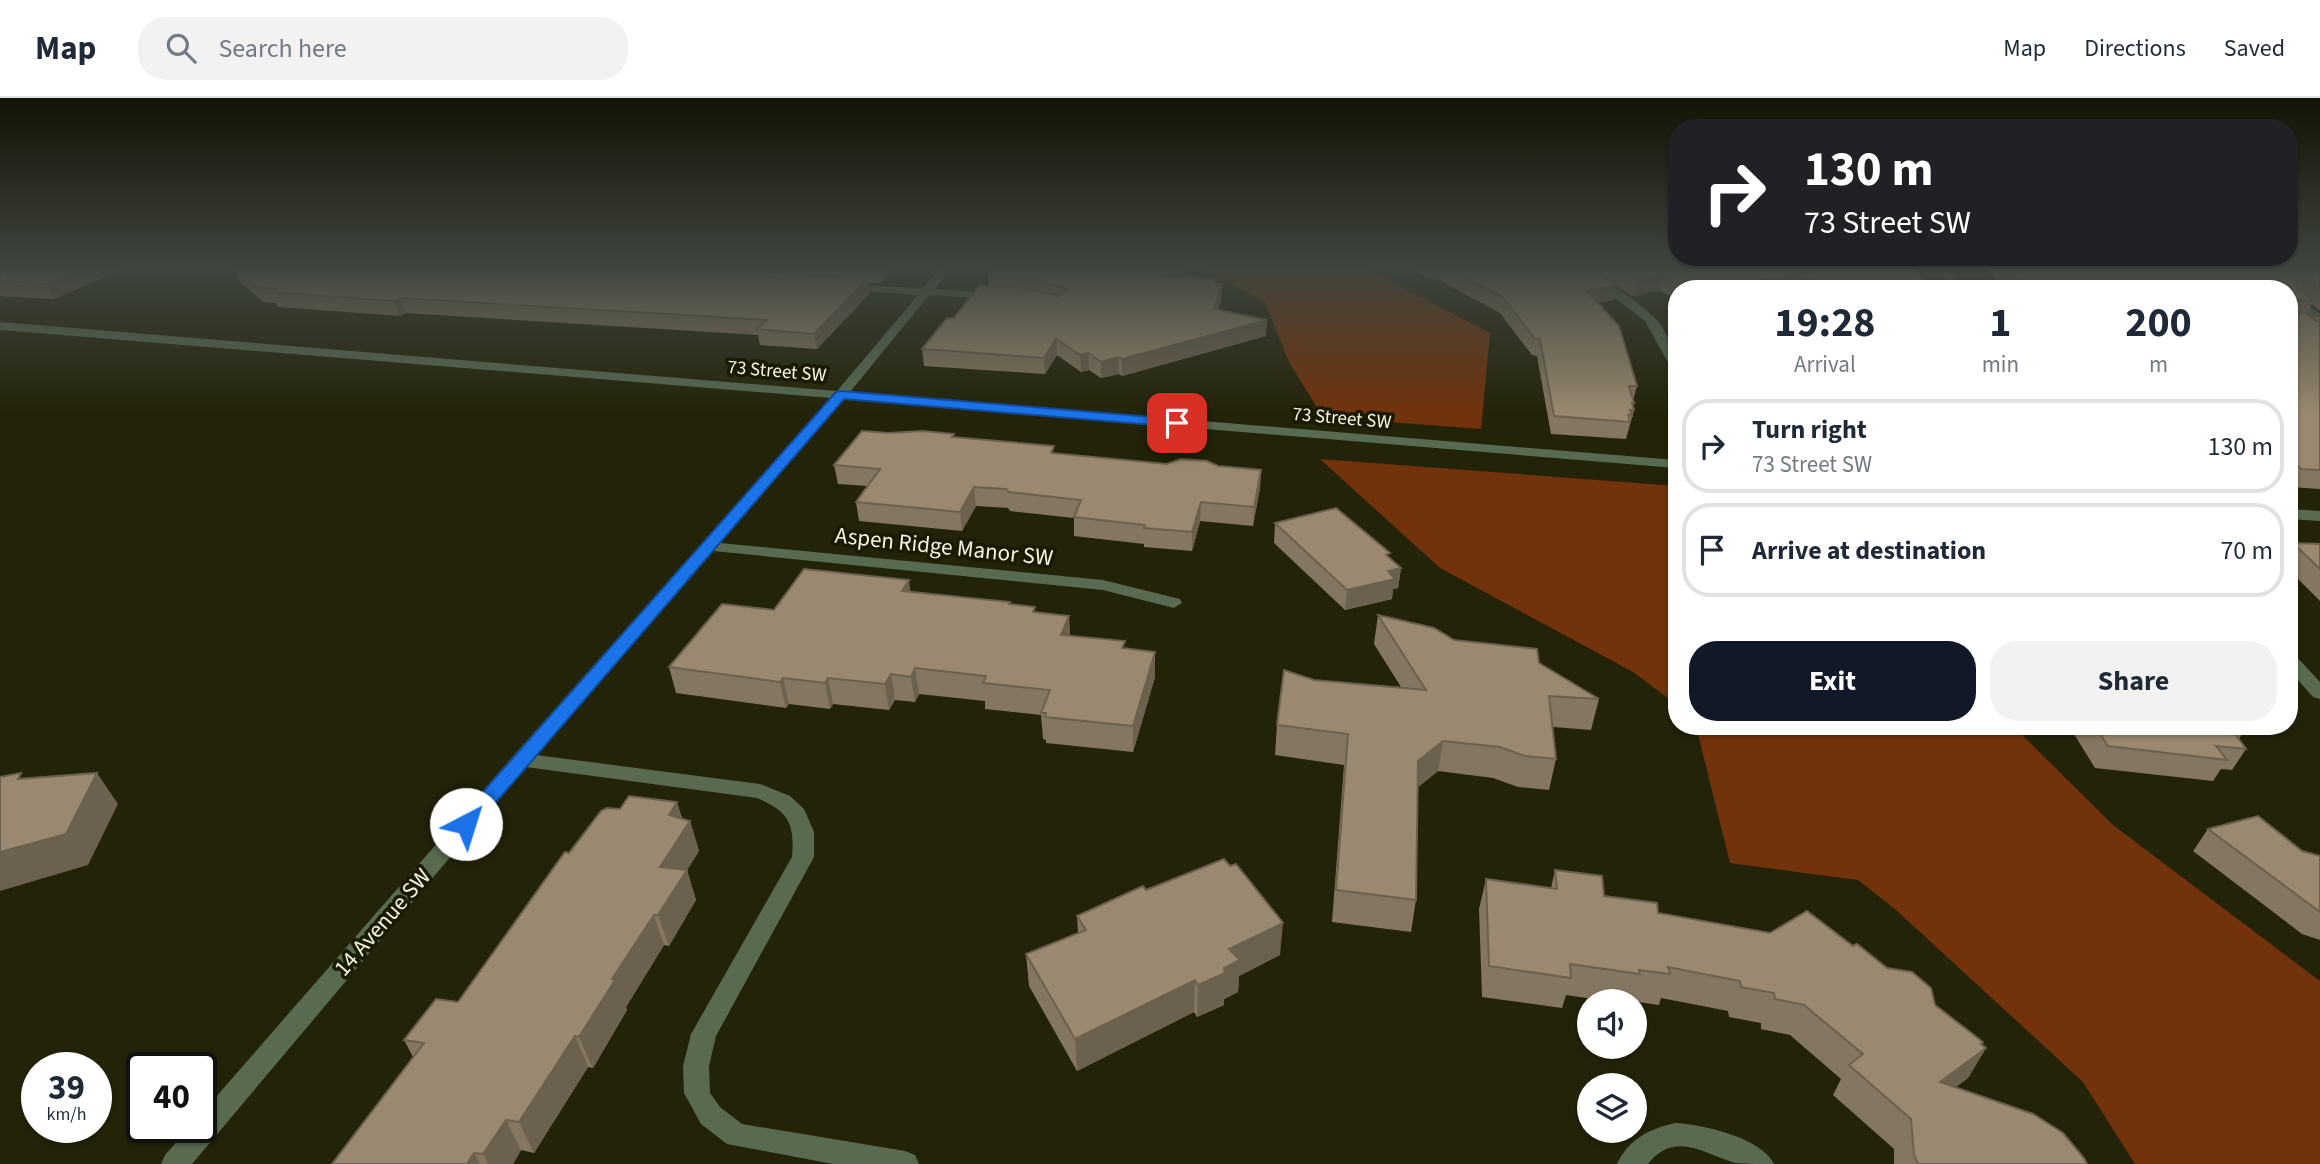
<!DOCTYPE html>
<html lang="en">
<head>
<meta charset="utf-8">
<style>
	:root { --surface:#fff; --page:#f2f2f3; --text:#1f2937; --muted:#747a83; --line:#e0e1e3; --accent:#111827 }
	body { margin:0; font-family:"Source Sans 3",sans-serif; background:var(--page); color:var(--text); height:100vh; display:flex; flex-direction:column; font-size:26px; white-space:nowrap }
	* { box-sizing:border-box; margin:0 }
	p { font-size:23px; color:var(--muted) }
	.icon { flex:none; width:38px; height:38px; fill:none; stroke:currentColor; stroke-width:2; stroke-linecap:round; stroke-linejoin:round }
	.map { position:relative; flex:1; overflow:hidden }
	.side { position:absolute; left:1668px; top:182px; width:630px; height:455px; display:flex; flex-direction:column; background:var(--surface); border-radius:28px; box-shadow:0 2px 5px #0004 }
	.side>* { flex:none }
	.banner { position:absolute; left:1668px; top:21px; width:630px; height:147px; border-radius:28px; box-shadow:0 2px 5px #0004; background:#202124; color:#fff; overflow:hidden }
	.controls { position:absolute; left:1577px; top:891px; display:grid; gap:14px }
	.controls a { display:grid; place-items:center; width:70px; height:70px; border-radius:50%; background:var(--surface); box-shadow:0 2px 5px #0004; font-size:35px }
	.speed { position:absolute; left:21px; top:954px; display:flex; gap:14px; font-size:35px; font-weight:700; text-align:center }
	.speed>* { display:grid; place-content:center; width:91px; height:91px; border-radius:50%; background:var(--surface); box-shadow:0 2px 5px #0004; line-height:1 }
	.speed small { font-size:18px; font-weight:400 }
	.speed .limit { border:4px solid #111; border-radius:10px; background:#fff; color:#111 }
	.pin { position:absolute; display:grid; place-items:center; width:60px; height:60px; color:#fff; margin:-30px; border-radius:14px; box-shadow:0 4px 10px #0006 }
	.me { position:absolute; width:77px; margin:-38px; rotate:40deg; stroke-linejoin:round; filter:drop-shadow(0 0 5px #0008) }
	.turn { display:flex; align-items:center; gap:24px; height:147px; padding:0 21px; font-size:32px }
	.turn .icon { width:91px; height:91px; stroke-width:2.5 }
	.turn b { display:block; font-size:49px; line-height:60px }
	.eta { display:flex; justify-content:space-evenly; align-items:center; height:119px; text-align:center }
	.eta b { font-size:42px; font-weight:700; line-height:49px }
	.cta { display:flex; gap:14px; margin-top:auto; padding:14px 21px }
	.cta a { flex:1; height:80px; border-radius:28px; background:var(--accent); color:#fff; font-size:28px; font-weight:700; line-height:80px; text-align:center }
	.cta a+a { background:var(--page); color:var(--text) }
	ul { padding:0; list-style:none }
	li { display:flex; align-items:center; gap:21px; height:94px; margin:0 14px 10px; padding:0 7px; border:4px solid var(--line); border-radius:28px }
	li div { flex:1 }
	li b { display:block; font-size:26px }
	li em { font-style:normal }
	header { display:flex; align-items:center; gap:42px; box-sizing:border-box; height:98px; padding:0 35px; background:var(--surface); border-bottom:2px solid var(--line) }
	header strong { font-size:33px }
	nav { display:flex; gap:38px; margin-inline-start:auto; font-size:24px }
	.search { width:490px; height:63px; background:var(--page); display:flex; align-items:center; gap:18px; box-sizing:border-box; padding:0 24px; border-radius:28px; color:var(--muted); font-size:26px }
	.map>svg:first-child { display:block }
</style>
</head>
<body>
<header>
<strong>Map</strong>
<div class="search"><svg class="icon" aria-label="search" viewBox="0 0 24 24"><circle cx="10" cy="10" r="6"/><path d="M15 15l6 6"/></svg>Search here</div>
<nav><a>Map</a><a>Directions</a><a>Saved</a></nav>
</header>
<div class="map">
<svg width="2320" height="1066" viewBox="0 0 2320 1066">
	<rect width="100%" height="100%" fill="#232309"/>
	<g fill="#72320b">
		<path d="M1198,169H1363L1490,235L1481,331L1323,319L1289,264L1265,204Z"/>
		<path d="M1320,361L1676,388V606L1633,574L1440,470Z"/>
		<path d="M1696,628H2013L2113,727L2320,883V1066H2135L2083,984L1896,812L1858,782L1730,765Z"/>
	</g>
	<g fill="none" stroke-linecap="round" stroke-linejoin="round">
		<g fill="#586b51" fill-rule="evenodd">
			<path d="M941,169H952L935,191L996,195L1002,198L996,201L929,197L850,294L1676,362V370L844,301L720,445L1103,482L1180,501L1182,505L1174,510L1103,492L713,453L536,657L760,686L790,698L804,711L814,734V759L716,938L709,968L710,995L720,1009L742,1026L905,1053L915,1057L919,1066H833L727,1046L701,1026L684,995L683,968L691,936L792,759C795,725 788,713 757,700L526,669L192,1066H161L165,1057L190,1029H201V1016L514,657L831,300L0,232V224L837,293L918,197L846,192L840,189L842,187L923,190Z"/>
			<path d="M1562,169C1589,169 1633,199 1653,218C1666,230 1676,255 1676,272L1670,268L1645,223L1611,197Z"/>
			<path d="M1935,169H1946L1964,191H1953Z"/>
			<path d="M2285,191H2293L2299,200L2320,216V225L2291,204L2289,191Z"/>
			<path d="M2289,411L2320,413V423L2289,421Z"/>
			<path d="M2289,556L2295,557L2320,584V601L2313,599L2289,572Z"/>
			<path d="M1675,1025C1702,1026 1762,1040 1774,1066C1762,1066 1746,1066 1735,1065C1704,1056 1675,1032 1648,1066H1617C1629,1041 1649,1031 1675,1025Z"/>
		</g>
	</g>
	<g fill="#847660">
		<path d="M0,169H128L54,201L0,198Z"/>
		<path d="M233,169H894L880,185H868L869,196L817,251L760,247L758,237L406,215L400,218L278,209L276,205L263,204L238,182Z"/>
		<path d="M1405,169H1912L1930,191H1801L1800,190L1793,191H1676V202L1659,192L1632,198L1616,188L1613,202L1598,205L1637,288L1633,302L1634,312L1626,341L1551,336L1537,258L1532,257L1500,215L1437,181L1433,182Z"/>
		<path d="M1985,169H2283L2287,177H2288L2283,169H2320V213L2312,206L2307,215L2320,216V391L2290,389L2289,388V191H2005Z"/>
		<path d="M988,177H1181L1179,178L1216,180V186L1221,202L1218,212L1266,238L1122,278L1119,276L1101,280L1089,272L1081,274L1057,257L1045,276L924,268L922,251L989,189Z"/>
		<path d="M888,335L955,339L1055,355L1167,366L1261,372L1260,390L1253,428L1200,423L1192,453L1144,449V446L1074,438V420L1010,413L1008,410L976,408L962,433L859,423L856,404L867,388L838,386L834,367Z"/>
		<path d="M1275,425L1390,460L1401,470L1398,490L1393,491L1392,501L1345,512L1274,445Z"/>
		<path d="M2293,445L2320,446V503L2289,472V452Z"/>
		<path d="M910,494L1010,504V506L1036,514L1069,518L1070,538L1125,551L1155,554V579L1133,654L1046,645V642L1043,641L1041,617L985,611V603L919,596L915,604L895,602L889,612L833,606L830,611L789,606L786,610L676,595L669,569L774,512Z"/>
		<path d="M1378,517L1454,542L1539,565L1599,601L1591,632L1553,629L1556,661L1549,692L1518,689L1493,680L1438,673L1417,690L1416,802L1411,834L1332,824L1344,667L1275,657L1277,627L1314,582L1401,589L1374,546Z"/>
		<path d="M2069,628H2241L2244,632L2239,641L2246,651L2232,672L2221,671L2213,683L2095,670Z"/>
		<path d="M677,704L682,720L690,723L699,753L687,772L696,802L669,848L664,847L626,909L627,912L593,970L588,969L534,1055L521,1052L513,1066H332L413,959L404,942L458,904L569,755L620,711Z"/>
		<path d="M2208,731L2320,758V842L2302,836L2193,753Z"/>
		<path d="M1555,772L1604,798L1658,815L1770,835L1853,848L1935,907L1986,950L1968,980L1956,989L2087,1066H1894V1051L1833,997L1841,981L1790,937L1761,931V925L1729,919L1728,913L1661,900L1659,907L1631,903H1607L1566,897L1562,910L1482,899L1479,811L1486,781L1551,790Z"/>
		<path d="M1146,792L1280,857L1239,878L1238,894L1224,901V907L1197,919L1194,914L1077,973L1029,888L1026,856L1078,835L1077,818Z"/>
	</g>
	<g fill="#6c604e">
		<path d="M87,169H128L54,201L46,186Z"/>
		<path d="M879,169H894L880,185L878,171Z"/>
		<path d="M1172,169H1182L1181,177L1162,193V178Z"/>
		<path d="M1435,169H1439L1437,181L1433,182Z"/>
		<path d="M1805,175L1800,190L1793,191H1707Z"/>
		<path d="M1663,177L1659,192L1632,198L1636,182Z"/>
		<path d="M867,181L869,196L817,251L814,236Z"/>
		<path d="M1222,186L1221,202L1214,227V211Z"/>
		<path d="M1616,187L1613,202L1584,208L1587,193Z"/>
		<path d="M400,200L406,215L400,218L394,203Z"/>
		<path d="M1267,222L1266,238L1122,278V261Z"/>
		<path d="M1056,241L1057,257L1045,276L1044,260Z"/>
		<path d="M1088,255L1089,272L1081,274L1080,257Z"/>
		<path d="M1118,259L1119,276L1101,280V264Z"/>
		<path d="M1261,372L1260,390L1253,428L1254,409Z"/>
		<path d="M974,389L976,408L962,433L960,414Z"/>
		<path d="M1201,404L1200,423L1192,453V434Z"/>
		<path d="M1401,470L1398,490L1393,491L1392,501L1345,512L1347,492L1388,473Z"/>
		<path d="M909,482L912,506L902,493Z"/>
		<path d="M1069,518L1070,543L1061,537Z"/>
		<path d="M1155,554V579L1133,654V628Z"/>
		<path d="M915,570L919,596L915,604L911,579Z"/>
		<path d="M891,576L895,602L889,612L885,586Z"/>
		<path d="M783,580L789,606L786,610L780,584Z"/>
		<path d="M828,580L833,606L830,611L825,585Z"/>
		<path d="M1443,643L1438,673L1413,693L1418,663Z"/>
		<path d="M97,675L118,706L88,767L0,793V754Z"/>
		<path d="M677,704L685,731L690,723L699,753L687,772L696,802L669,848L658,817L660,769L669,717Z"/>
		<path d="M654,817L664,847L626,909L627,912L593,970L579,939L612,881Z"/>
		<path d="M1283,825L1280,857L1239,878L1238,894L1224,901V907L1197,919L1198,887L1224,870L1229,851Z"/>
		<path d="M1195,882L1194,914L1077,973L1075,941Z"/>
		<path d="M575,938L588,969L534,1055L519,1024Z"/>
		<path d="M1986,950L1968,980L1922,1014L1940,984Z"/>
		<path d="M506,1022L521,1052L513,1066H488L483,1056Z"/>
		<path d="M474,1055L480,1066H467Z"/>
	</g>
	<g fill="#9a8970" stroke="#6c604e" stroke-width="2">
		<path d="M0,169H87L46,186L0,183Z"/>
		<path d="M234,169H688L867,181L814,236L757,231L767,222L400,200L394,203L271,194L278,191L256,189Z"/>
		<path d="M994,169H1172L1162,178L1216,180L1214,186H1222L1214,211L1267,222L1122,261L1118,259L1101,264L1088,255L1080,257L1056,241L1044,260L922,251L947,220H954L979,188L1029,191L1058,198L1067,193L1065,190L1030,180L988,177Z"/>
		<path d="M1445,169H1586L1616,187L1587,193L1619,228L1637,288H1629L1634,305H1632L1634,312H1630L1632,318L1628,317L1630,324L1554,318L1540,241H1535L1503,199Z"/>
		<path d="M1614,169H1912L1930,191H1815L1805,175L1707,191H1688L1663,177L1636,182Z"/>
		<path d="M2005,169H2283L2287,177L2295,178L2298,191L2313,203L2296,202L2297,215L2320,216V218L2308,217L2320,225V372L2301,371L2297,367L2289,366V191H2026Z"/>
		<path d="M2301,169H2320V191L2309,183Z"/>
		<path d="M862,333L888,335L923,333L954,336L952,339L1054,348L1051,355L1167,366L1181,361L1207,363L1218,368L1261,372L1254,409L1201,404L1192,434L1144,430L1145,427L1074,419L1081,402L1009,394L1006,391L974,389L960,414L856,404L880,371L834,367Z"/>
		<path d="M1336,410L1390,455L1386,457L1401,470L1388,473L1395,481L1347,492L1275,425Z"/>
		<path d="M2293,445L2320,446V471Z"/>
		<path d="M804,471L909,482L902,493L1010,504L1009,506L1035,509L1033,514L1069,518L1061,537L1125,543L1122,550L1155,554L1133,628L1045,619L1046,615H1041L1050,592L983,585L986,578L915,570L911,579L891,576L885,586L828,580L825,585L783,580L780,584L669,569L722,506L774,512Z"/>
		<path d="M1378,517L1434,530L1454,542L1537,551L1539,565L1599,601L1549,598L1556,661L1525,658L1500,649L1443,643L1418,663L1416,802L1336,792L1348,636L1277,627L1284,572L1314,582L1426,592Z"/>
		<path d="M2095,628H2241L2244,632L2231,630L2246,651L2216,648L2227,662L2108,648Z"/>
		<path d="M21,675L18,681L97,675L66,736L0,754V679Z"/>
		<path d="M629,698L677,704L669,717L690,723L660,769L687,772L658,817H654L612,881L615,882L579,939L575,938L519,1024L506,1022L483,1056L474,1055L467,1066H332L424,945L404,942L436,901L458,904L565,754L569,755L601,713L607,710L620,711Z"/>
		<path d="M2258,718L2302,753L2320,758V814L2208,731Z"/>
		<path d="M1224,761L1230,768L1236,766L1283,825L1229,851L1240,862L1224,870L1225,875L1198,887L1195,882L1075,941L1026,856L1086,832L1077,818L1143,788L1146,792Z"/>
		<path d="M1555,772L1602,778L1604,798L1657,805L1658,815L1770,835L1807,813L1853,848L1857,846L1887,870L1912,874L1931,890L1935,907L1983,944L1981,946L1986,950L1940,984L2033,1016L2063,1035L2084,1060L2087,1066H1918L1914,1057L1911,1021L1849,967L1863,956L1804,907L1775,901L1774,895L1741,889L1740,883L1668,869L1670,876L1639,872L1640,876L1570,866L1571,880L1489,868L1486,781L1557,791Z"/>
	</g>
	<linearGradient id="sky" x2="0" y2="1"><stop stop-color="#131305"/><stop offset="0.53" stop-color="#3f453e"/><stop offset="1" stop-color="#3f453e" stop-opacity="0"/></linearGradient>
	<rect width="2320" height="319" fill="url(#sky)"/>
	<path fill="#1a73e8" stroke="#114b97" stroke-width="2" d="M841,293L1177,321L1184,325L1177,329L844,301L473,731H459L457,726L459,721L836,294Z"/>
	<g text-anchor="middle" stroke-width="7" stroke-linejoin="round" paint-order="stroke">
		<g font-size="19" fill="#f4f4e4" stroke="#1a1902">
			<text transform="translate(777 272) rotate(5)" y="7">73 Street SW</text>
			<text transform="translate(1342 319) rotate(5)" y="7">73 Street SW</text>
		</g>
		<g font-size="23" fill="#f4f4e4" stroke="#1a1902">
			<text transform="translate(944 448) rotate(6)" y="8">Aspen Ridge Manor SW</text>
			<text transform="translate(382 824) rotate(-49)" y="8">14 Avenue SW</text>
		</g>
	</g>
</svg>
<div class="controls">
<a><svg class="icon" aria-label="sound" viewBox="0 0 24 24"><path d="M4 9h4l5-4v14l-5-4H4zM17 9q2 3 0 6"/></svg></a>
<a><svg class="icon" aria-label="layers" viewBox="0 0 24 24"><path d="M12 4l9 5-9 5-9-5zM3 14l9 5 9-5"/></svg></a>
</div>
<div class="speed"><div>39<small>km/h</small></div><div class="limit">40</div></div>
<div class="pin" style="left:1177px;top:325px;background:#d93025"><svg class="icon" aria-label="arrive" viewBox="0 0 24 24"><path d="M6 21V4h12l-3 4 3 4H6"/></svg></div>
<svg class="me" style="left:466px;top:726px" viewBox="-20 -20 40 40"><circle r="19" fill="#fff"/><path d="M0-13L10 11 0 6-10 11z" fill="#1a73e8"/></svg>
<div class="banner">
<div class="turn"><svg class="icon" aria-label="right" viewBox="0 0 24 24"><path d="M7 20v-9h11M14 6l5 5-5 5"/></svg><div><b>130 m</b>73 Street SW</div></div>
</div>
<section class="side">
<div class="eta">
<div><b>19:28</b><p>Arrival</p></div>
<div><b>1</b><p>min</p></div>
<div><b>200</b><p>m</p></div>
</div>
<ul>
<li><svg class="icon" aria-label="right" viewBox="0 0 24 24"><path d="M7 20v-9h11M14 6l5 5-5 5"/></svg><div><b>Turn right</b><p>73 Street SW</p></div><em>130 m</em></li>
<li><svg class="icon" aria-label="arrive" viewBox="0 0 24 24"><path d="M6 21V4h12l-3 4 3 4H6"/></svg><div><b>Arrive at destination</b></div><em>70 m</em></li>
</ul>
<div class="cta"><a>Exit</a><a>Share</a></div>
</section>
</div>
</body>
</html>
